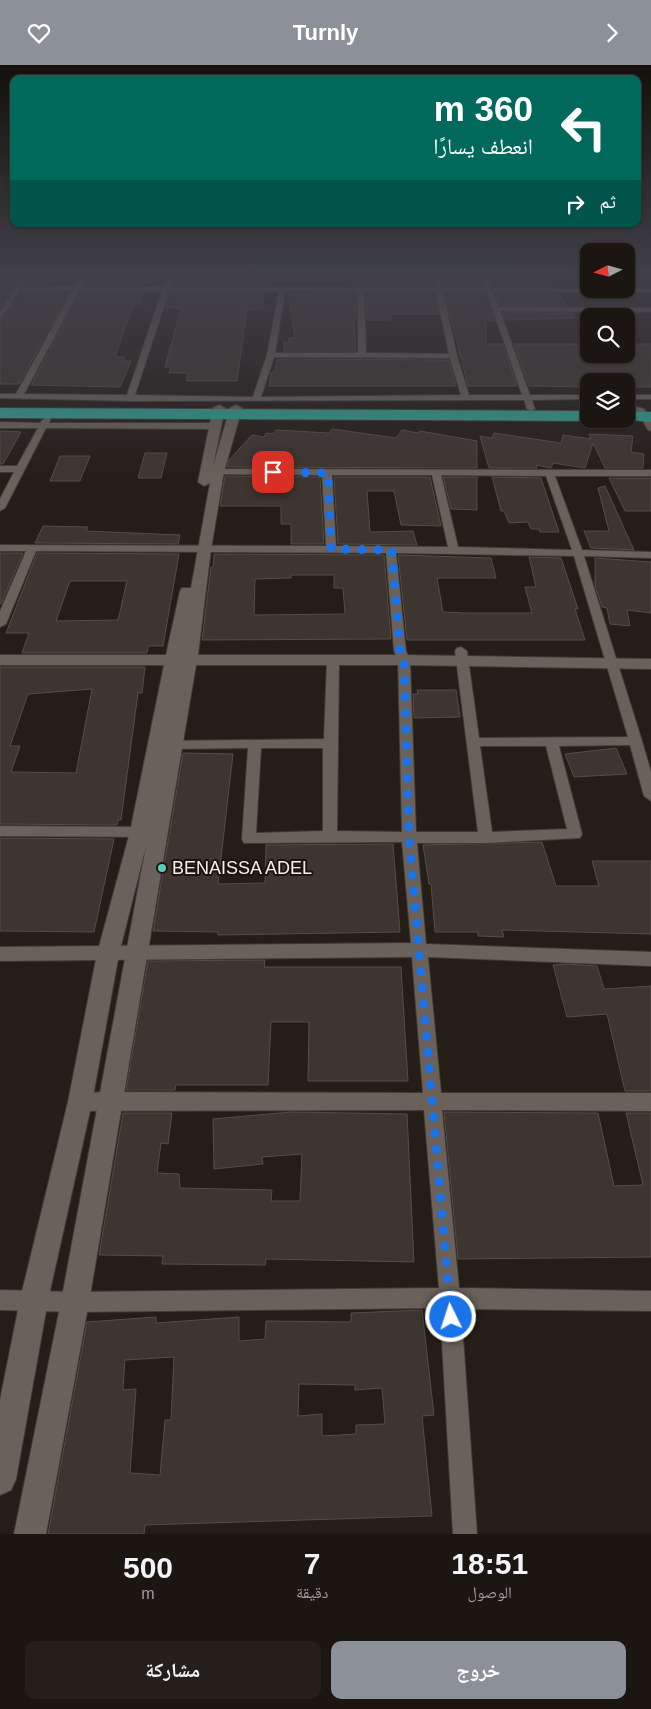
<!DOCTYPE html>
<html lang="ar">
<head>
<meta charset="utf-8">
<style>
	:root { --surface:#1c1612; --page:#251f1b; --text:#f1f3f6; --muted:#a09f9f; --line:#3a3532; --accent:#8c9099 }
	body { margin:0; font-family:Helvetica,"Noto Naskh Arabic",sans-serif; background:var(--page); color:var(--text); direction:rtl; height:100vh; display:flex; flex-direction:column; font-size:19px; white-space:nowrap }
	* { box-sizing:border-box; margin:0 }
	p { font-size:16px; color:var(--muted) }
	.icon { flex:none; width:28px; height:28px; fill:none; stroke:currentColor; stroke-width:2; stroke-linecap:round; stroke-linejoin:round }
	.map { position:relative; height:1469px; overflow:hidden; direction:ltr }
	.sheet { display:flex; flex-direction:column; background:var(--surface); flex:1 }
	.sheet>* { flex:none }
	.banner { position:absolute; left:10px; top:10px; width:631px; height:152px; border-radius:10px; box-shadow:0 1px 4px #0004,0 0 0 1px var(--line); direction:rtl; background:#00695c; color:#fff; overflow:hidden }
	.needle { width:32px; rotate:264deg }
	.buttons { position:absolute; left:580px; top:178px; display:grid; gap:10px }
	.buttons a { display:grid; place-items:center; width:55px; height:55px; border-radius:10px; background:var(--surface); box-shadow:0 1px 4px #0004,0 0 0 1px var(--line); font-size:25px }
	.pin { position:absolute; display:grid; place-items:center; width:42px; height:42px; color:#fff; margin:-21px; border-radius:10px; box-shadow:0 2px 8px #0006 }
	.me { position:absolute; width:55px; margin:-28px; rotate:356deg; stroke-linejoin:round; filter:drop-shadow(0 0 4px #0008) }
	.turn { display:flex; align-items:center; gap:18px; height:105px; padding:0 25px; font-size:22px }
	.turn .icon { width:65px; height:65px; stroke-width:2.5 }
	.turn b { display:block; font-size:35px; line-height:42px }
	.then { display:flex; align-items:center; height:48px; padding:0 25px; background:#0003; gap:10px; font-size:19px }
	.eta { display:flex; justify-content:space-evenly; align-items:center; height:85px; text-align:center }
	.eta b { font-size:30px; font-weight:800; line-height:35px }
	.action { display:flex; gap:10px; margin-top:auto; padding:10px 25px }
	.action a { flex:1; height:58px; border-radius:10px; background:var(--accent); color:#fff; font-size:20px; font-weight:800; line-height:58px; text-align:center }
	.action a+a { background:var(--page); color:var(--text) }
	header { display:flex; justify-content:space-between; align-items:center; height:65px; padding:0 25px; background:var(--accent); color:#fff; font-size:22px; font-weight:800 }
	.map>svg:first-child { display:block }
</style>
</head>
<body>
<header><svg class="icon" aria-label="forward" viewBox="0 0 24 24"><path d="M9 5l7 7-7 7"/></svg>Turnly<svg class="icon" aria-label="heart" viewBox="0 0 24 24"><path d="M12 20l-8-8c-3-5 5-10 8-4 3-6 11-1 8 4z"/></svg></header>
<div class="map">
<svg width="651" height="1469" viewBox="0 0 651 1469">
	<rect width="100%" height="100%" fill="#251d18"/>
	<g fill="#3e3530" stroke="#564d47" fill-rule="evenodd">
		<path d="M0,210H22L0,244Z"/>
		<path d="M32,210H57L53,220H26Z"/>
		<path d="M93,210H150L146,220H84L88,218Z"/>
		<path d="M176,210H266V220H173Z"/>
		<path d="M441,210H479L482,221H443Z"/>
		<path d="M489,210H545L553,221H493Z"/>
		<path d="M355,215H390L391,219L432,217L433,221H356Z"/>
		<path d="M21,228H69L19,319H0V256Z"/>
		<path d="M80,228H144L140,239L133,240L115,292H125L123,296H131L120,322L31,320Z"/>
		<path d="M170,228H265L262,244H247L237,316H187V308H169L171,302H165L181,244L166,242Z"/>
		<path d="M288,229H356V255H354L356,286H284V277H289V273H295Z"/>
		<path d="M366,229H434L439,249H390L391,255H367Z"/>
		<path d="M445,229H486L495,256H486V279H503L517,321H468Z"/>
		<path d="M496,229H558L566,241L500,240Z"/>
		<path d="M503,248H572L575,253L505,255Z"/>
		<path d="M514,279H589V289H635L628,279H651V322H626V316H589V322L529,321Z"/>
		<path d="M284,294L449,295L456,321H269L271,308L275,306L277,295Z"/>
		<path d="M332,364L396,373L402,365L418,368L420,366L477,376V403L227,402L229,395L252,370L264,372L266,368L273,369L276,365L329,368Z"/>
		<path d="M0,366L21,367L3,399H0Z"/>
		<path d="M494,368L561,378L563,370L591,374L589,369L633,371L631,387L644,389L643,403H605L593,378L585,403L553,398L551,403L536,400L537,403H489L480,371L492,373Z"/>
		<path d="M145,388H167L161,413H138Z"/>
		<path d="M60,391H90L80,416H50Z"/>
		<path d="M225,411L320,412L324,479H291V459H281V441H220Z"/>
		<path d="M334,412H430L441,461L401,460L394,426H367L370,467L413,466L417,480L338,479Z"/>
		<path d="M443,412H477V445L451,444Z"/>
		<path d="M492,412L541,413L559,467H540L539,464H531L528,457L509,458L504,446H501Z"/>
		<path d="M609,413H651V446H625Z"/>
		<path d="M605,421L634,485L591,483L584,466H609L598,423Z"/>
		<path d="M43,461L88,462L86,466L180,470L178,479L35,478Z"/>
		<path d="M0,488H23L1,539H0Z"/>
		<path d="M37,488L179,489L163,581H148L147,588H22L29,568H6ZM70,516H127L118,555L56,556Z"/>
		<path d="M214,489L384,490L391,574L202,575L211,502H213ZM291,510H334V523H343L345,549L254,550L255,514L291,513Z"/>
		<path d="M398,490L491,493L496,513H437L443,547L465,548H532L525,522H536L529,492L561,493L578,544H575L585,575H407Z"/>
		<path d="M595,493L651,497V548L627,545L630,561L610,559L607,543L602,542L595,520Z"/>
		<path d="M0,602H145L142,628H138L121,755H118L117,760L0,759ZM92,624L76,708L11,707L20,681H10L28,629Z"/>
		<path d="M417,625H456L460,652L414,653L413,629H418Z"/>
		<path d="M616,683L627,709L574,712L565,689Z"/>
		<path d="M183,688L233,689L218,819L265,818L266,780L393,779L400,867L218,870V867L153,866Z"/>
		<path d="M0,773L114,774L94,867L0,866Z"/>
		<path d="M542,777L556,821H599L592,796H651V869L502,865L504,872L478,871V867H435L431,819H429L423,780Z"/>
		<path d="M265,895L264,902H401L408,1016H308L309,957H271L268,1020H176L175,1025H126L148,896Z"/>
		<path d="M566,899L597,901L604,924L651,921V1026H625L607,949L567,952L553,900Z"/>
		<path d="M291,1047L407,1049L414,1197L266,1194L265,1200L162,1199L163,1191L99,1190L123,1048H172L168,1079L161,1078L157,1108L179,1109L180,1123L272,1125L271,1136H300L302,1089L262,1092L263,1099L214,1104L213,1054Z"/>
		<path d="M444,1047L598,1048L614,1121L643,1120L626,1048H651V1192L458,1194Z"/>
		<path d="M422,1245L434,1350L422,1351L432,1451L145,1460L144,1469H48L87,1257L156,1252V1258L239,1252V1276L265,1274L266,1256L351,1257V1248ZM174,1292L171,1355H165L160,1410L130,1408L136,1324L123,1325L125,1295ZM299,1319L355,1320V1325L382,1323L385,1359L356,1360V1369L322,1371V1349L298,1351Z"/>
	</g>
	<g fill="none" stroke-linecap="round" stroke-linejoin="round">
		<g stroke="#413a37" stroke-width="2">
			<g id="street">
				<path d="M24,210H30L23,222H74L81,210H87L81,222H164L168,210H174L170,222L435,223L433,210H439L442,223H485L481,210H487L492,223H651V227H493L499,242L651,243V247L500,246L530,330H589V334L532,335L535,344L531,346L527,344L524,335L130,336L0,333V329H16L72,226H20L0,254V247ZM79,226H162L127,330L24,329ZM169,226H279L267,290L253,332L135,330ZM285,226L358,227V288H275ZM364,227H436L449,289L366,288ZM443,227H487L522,330H469L457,291ZM274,292L450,293L461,330L261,332Z"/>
				<rect x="626" y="330" width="25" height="4"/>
				<path d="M637,342L644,344L651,356V366L648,365L636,344Z"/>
				<path d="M47,350L51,353L49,358H215L219,361L215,364L46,363L5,443L0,446V434L14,407H0V401H17L38,363H0V357L40,358Z"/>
				<path d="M207,404L651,405V411H555L582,485L651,487V493L584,491L642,676L651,707V736L644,731L630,680L559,681L582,769L580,773L486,778H417L426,879L651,887V901L428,892L441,1028H651V1046L442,1045L459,1223L651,1226V1246L461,1244L477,1469H453L440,1243L75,1247L0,1245V1225L75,1227L439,1223L424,1045L80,1046L74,1043L71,1037L74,1031L80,1028L109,1027L423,1028L412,892L0,896V882L411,878L402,777L244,778L242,774L248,683L166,684L160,680L166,676L324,674L327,595L329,592H337L339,595L337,766L402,767L398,595L394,586L386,488L36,486L6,559L0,562V546L26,486H0V480L326,481L322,410L204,409V405ZM332,410H432L448,482L336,481ZM441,410L546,411L572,485L458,482ZM396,488L574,491L628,672L479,673L467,586L461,582L457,583L455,586L478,767H416L410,595L406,586ZM480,681H546L567,764L492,767ZM261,683H323V766L256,768Z"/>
				<path d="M0,761L149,762L154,763L156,767L154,771L149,772L0,771Z"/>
			</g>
		</g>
		<g stroke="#413a37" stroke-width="2">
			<path id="secondary" d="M219,340L225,343L213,401L230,343L236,340L242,343L224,407L211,484L198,590H404L651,594V604L404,600H196L89,1237L46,1469H14L61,1237L146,781L119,889L92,1037L48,1235L16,1414L11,1425L0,1430V1335L20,1235L68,1037L97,889L130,767L164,600H0V590H166L180,526L182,523H191L210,418L204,421L198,417L213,343Z"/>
		</g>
		<g stroke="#413a37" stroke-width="2">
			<g id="highway">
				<path d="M0,343L589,346V354H595L589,356L0,353Z"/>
				<path d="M626,346L651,347V357L621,354H626Z"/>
			</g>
		</g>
		<use href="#street" fill="#6a615a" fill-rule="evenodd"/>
		<use href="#secondary" fill="#6a615a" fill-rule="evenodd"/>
		<use href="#highway" fill="#339e90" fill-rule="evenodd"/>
	</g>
	<linearGradient id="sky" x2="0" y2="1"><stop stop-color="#14100d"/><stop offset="0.5" stop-color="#404048"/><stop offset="1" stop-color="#404048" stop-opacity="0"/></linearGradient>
	<rect width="651" height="416" fill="url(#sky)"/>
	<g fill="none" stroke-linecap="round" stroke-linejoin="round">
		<path stroke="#1a73e8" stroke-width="9" stroke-dasharray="0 16.2" d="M273,407L328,408L331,484L392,485L400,586L404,595L409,772L451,1252"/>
	</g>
	<circle fill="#5acebd" stroke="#1b140f" stroke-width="2" cx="162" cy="803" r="5"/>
	<g text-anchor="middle" stroke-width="4" stroke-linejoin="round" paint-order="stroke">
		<g font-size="18" fill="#f6f0ed" stroke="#1b140f" text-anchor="start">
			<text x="172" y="809">BENAISSA ADEL</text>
		</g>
	</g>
</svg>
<div class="buttons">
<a><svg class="needle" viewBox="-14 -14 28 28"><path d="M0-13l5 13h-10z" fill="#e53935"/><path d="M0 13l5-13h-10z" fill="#a09f9f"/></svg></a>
<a><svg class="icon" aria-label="search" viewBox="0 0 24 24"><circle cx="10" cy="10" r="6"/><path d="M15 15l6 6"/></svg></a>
<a><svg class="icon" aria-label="layers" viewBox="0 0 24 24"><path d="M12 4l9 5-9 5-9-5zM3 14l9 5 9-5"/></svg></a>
</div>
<div class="pin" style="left:273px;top:407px;background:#d93025"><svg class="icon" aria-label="arrive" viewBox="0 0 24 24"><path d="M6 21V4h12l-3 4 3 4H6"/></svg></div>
<svg class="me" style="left:451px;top:1252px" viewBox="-20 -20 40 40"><circle r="17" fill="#1a73e8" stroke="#fff" stroke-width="3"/><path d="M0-11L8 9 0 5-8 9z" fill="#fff"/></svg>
<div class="banner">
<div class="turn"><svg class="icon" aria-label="left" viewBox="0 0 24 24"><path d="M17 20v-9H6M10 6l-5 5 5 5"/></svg><div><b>360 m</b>انعطف يسارًا</div></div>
<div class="then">ثم<svg class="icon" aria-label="right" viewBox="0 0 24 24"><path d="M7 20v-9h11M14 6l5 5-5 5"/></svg></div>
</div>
</div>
<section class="sheet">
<div class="eta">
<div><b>18:51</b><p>الوصول</p></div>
<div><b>7</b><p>دقيقة</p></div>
<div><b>500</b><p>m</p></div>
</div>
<div class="action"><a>خروج</a><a>مشاركة</a></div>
</section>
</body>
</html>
